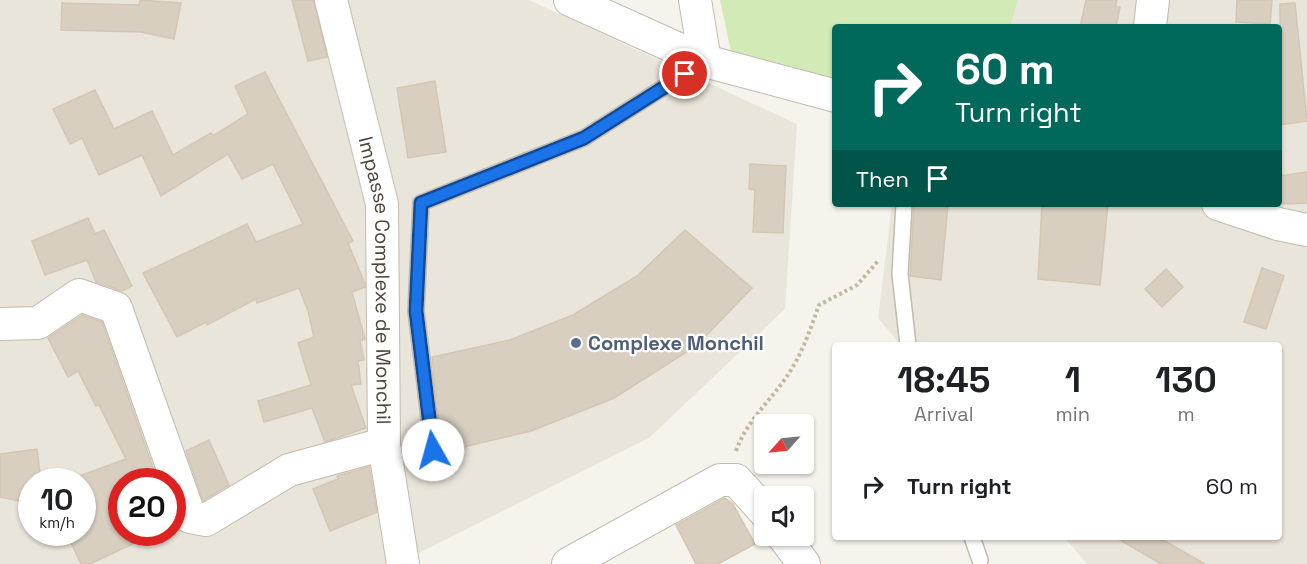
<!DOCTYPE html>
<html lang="en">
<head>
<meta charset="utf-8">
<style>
	:root { --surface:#fff; --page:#f6f6f6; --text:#202124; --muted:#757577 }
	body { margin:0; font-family:"Space Grotesk",sans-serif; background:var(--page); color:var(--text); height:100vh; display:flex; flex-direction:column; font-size:22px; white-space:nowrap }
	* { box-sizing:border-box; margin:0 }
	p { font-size:20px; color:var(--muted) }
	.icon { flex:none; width:33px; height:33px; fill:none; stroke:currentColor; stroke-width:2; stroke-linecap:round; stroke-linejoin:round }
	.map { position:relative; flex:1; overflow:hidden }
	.drawer { position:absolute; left:832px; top:342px; width:450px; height:198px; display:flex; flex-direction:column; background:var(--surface); border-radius:6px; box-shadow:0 2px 4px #0004 }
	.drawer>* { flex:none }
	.top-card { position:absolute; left:832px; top:24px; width:450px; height:183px; border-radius:6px; box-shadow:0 2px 4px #0004; background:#00695c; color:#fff; overflow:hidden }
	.needle { width:39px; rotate:243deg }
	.buttons { position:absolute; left:754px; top:414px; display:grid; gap:12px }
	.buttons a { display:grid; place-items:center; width:60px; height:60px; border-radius:6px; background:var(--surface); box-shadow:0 2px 4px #0004; font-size:30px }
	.speed { position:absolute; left:18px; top:468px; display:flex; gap:12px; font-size:30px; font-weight:700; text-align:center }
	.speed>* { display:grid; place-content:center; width:78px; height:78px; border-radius:50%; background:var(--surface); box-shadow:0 2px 4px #0004; line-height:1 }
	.speed small { font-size:15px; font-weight:400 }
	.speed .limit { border:9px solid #d22; background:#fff; color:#111 }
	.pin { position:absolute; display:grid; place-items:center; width:51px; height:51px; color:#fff; margin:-26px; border:3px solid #fff; border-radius:50%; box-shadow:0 2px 6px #0007 }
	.me { position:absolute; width:66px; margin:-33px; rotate:353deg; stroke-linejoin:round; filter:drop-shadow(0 0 4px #0008) }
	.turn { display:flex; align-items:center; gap:21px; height:126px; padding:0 24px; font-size:27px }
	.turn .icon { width:78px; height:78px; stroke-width:2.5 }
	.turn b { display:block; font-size:42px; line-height:51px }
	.then { display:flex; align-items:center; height:57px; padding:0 24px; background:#0003; gap:12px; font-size:22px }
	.eta { display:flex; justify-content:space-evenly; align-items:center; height:102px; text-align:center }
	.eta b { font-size:36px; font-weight:600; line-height:42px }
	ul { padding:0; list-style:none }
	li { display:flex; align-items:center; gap:18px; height:84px; padding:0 24px }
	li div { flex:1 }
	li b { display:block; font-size:22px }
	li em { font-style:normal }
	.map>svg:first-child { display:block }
</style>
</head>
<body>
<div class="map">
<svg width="1307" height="564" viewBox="0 0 1307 564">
	<rect width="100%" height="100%" fill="#f6f3ec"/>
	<g fill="#eae5da" fill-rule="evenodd">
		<path d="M0,0H529L797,124L785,309L649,438L397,564H0ZM32,482H82V532H32ZM122,482H172V532H122Z"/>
		<path d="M1018,0H1307V564H1087L1064,537H1280V345H901L878,318L892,204H1280V27H1010Z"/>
	</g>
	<path fill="#d2eab5" d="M720,0H1018L1010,27H836L835,79L731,52Z"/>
	<g fill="#d8cfc1" stroke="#d3c7b4" stroke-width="1.5">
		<path d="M140,0L181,3L174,39L141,32L61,30L62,3L139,5Z"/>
		<path d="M292,0H314L327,57L308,61Z"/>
		<path d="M1086,0H1117L1115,6L1120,7L1116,27H1080Z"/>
		<path d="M1237,0H1272L1270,24L1236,22Z"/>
		<path d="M1295,3L1307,121L1280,125V4Z"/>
		<path d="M265,72L353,241L348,243L365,284V287L352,292L365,339L360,341L364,360L358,361L361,384L351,385L366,428L325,442L312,408L264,422L258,401L311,385L298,343L314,337L308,311L299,288L257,303L256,299L207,325L206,322L177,337L143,273L247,224L256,242L303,224L273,164L242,179L228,154L161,196L142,155L99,175L82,138L70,144L53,109L95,90L114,129L152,111L173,155L211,133L213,136L248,114L235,86Z"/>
		<path d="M435,81L446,152L408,158L397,88Z"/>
		<path d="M750,164L786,166L783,233L753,232L755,190L749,189Z"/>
		<path d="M1307,172V203L1280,204V176Z"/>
		<path d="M914,204H948L941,280L910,276Z"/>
		<path d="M1042,204H1108L1100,285L1038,279Z"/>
		<path d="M88,218L95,234L104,230L132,286L122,291L96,282L87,260L45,275L32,241Z"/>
		<path d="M685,230L752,288L696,346L614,398L531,431L442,452L432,357L510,340L573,315L637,276Z"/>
		<path d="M1262,268L1284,276L1266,329L1244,322Z"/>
		<path d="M1166,269L1183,287L1162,307L1145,289Z"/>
		<path d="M82,315L102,322L158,482H122V532H158L90,564H81L66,532H82V482H72L71,479L126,459L99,405L96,406L78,371L68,377L48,338Z"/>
		<path d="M209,440L229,485L203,501L186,451Z"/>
		<path d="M37,449L41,482H29L25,502L0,497V454Z"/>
		<path d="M369,467L377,512L330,531L313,489L338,479L337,476Z"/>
		<path d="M725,498L733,504L755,544L718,564H696L676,525Z"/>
		<path d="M1115,537H1158L1205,564H1161Z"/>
	</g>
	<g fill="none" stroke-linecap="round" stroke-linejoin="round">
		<g stroke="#c2bbae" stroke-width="18">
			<g id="lane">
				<path d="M904,204L900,274L908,345"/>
				<path d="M433,450L416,311L421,203L584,138L705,61"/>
				<path d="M972,537L980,560"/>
			</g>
		</g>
		<g stroke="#c2bbae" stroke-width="34">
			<g id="street">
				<path id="s1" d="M331,0L382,204L384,444L403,564"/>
				<path d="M570,0L705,61L836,96"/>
				<path d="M695,0L705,61"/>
				<path d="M1150,27L1153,0"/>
				<path d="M1218,204L1278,224L1307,230"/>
				<path d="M0,324L38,323L79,295L116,308L190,517L206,520L289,470L384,444"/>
				<path d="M783,536L804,564"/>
				<path d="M568,564L720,480H736L765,512"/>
			</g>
		</g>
		<path stroke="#c4b79f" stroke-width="4" stroke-dasharray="3 3" stroke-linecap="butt" d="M736,451C747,419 774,398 791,370C804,349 811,327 819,305L857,285L878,261"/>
		<use href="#lane" stroke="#fff" stroke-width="15"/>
		<use href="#street" stroke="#fff" stroke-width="32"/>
	</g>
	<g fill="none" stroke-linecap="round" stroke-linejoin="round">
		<g stroke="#114b97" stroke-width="15">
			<path id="route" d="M433,450L416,311L421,203L584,138L685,74"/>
		</g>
		<use href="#route" stroke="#1a73e8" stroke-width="10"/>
	</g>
	<circle fill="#5c6f8a" stroke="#fff" stroke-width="2" cx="576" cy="343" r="6"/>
	<g text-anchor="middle" stroke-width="4.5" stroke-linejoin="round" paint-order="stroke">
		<g font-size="20" fill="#4b4439" stroke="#fff">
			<text dy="7" stroke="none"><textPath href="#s1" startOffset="286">Impasse Complexe de Monchil</textPath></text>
		</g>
		<g font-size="20" font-weight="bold" fill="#4e5e75" stroke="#fff" text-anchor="start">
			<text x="588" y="350">Complexe Monchil</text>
		</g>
	</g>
</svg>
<div class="buttons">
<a><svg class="needle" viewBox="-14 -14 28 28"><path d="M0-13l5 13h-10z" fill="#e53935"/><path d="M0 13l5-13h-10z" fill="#757577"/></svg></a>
<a><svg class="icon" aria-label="sound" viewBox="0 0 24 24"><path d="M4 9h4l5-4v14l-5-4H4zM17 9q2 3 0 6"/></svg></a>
</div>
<div class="speed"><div>10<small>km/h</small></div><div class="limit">20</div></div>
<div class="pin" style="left:685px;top:74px;background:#d93025"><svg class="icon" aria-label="arrive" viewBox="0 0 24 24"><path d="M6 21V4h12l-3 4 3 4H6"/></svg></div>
<svg class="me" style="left:433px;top:450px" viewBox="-20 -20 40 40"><circle r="19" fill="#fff"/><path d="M0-13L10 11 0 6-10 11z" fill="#1a73e8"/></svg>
<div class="top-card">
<div class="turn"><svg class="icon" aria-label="right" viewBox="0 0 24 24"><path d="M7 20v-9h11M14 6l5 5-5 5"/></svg><div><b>60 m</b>Turn right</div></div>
<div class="then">Then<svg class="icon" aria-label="arrive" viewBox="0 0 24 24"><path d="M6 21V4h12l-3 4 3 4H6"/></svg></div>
</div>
<section class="drawer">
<div class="eta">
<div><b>18:45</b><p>Arrival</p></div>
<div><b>1</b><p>min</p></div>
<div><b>130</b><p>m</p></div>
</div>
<ul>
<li><svg class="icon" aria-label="right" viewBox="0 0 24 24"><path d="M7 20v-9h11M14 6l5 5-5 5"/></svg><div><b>Turn right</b></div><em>60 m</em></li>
</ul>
</section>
</div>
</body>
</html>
